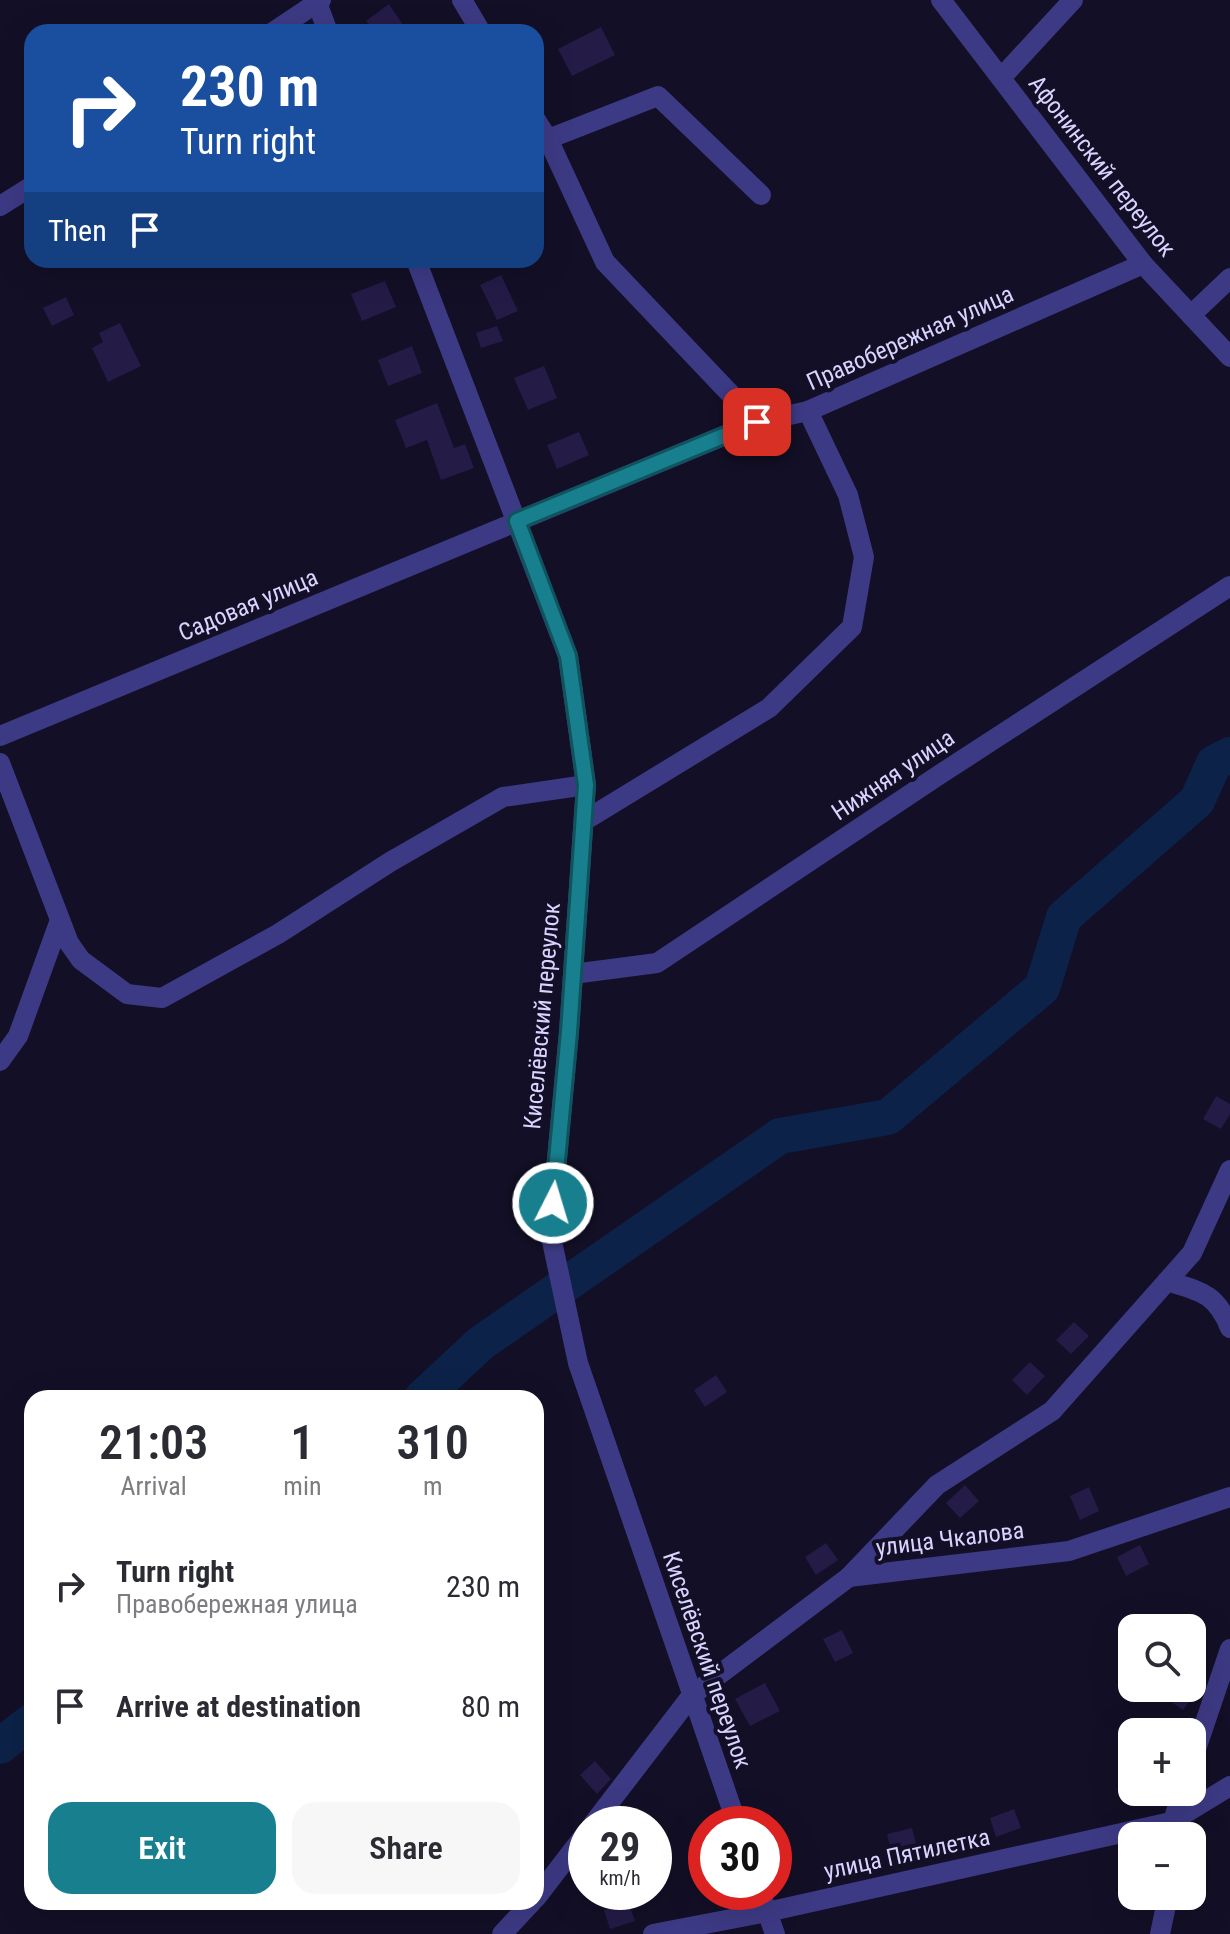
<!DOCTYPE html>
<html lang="en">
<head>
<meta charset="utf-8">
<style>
	:root { --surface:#fff; --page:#f7f7f7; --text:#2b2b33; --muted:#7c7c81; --accent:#187f8f }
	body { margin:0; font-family:"Roboto Condensed",sans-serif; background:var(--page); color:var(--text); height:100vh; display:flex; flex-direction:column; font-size:30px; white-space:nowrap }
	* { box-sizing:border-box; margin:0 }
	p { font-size:26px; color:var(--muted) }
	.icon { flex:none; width:44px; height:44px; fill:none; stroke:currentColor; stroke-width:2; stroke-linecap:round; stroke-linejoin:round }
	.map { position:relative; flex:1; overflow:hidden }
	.sheet { position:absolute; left:24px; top:1390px; width:520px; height:520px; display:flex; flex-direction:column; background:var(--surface); border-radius:24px; box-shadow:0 8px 32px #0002 }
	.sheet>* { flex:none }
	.guide { position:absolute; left:24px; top:24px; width:520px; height:244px; border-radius:24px; box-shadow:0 8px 32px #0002; background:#1a4fa0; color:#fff; overflow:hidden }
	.buttons { position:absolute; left:1118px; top:1614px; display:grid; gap:16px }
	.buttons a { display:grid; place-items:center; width:88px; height:88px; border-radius:16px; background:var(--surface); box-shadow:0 8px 32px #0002; font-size:40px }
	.speed { position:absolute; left:568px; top:1806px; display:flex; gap:16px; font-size:40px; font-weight:700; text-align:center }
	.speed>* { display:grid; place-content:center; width:104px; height:104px; border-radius:50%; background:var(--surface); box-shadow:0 8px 32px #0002; line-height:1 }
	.speed small { font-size:20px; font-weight:400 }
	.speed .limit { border:12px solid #d22; background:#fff; color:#111 }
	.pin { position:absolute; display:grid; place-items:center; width:68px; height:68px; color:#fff; margin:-34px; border-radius:16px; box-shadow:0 4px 12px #0006 }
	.me { position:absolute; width:88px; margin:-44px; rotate:5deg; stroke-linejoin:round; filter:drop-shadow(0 0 6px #0008) }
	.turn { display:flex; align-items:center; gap:28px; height:168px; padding:0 24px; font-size:36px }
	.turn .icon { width:104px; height:104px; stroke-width:2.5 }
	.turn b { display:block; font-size:56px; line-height:68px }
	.then { display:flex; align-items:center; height:76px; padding:0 24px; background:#0003; gap:16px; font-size:30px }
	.eta { display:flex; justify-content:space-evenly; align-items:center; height:136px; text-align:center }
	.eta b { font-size:48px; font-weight:600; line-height:56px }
	.button { display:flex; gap:16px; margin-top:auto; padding:16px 24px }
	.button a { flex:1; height:92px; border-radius:24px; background:var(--accent); color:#fff; font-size:32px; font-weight:600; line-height:92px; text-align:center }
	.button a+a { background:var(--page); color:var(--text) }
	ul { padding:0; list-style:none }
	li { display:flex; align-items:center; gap:24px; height:120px; padding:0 24px }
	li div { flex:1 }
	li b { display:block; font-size:30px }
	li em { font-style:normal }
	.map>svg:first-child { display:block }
</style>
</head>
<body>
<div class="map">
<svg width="1230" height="1934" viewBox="0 0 1230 1934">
	<rect width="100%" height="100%" fill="#130f26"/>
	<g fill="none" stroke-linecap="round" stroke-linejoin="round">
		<g stroke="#0c2248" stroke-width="36">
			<path d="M422,1398L481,1343L780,1136L888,1117L1042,988L1064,917L1197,801L1214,763L1230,755"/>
			<path d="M0,1746L32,1721"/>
		</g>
	</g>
	<g fill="#241b47">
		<path d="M389,4L403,25L393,32H374L366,21Z"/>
		<path d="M601,27L615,55L572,76L558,49Z"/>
		<path d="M501,275L518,311L497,320L480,285Z"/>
		<path d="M385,281L396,307L362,321L351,294Z"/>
		<path d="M66,297L74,315L52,326L43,308Z"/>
		<path d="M120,323L141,366L108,382L92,348L103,342L99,333Z"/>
		<path d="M497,326L503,341L481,348L476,333Z"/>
		<path d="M412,346L422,373L388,386L378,360Z"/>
		<path d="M544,366L557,398L528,410L514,378Z"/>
		<path d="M437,403L454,448L465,444L474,468L441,480L427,440L406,448L395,420Z"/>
		<path d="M579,432L589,455L557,469L547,445Z"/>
		<path d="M1216,1096L1230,1104V1114L1221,1129L1203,1119Z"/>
		<path d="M1074,1322L1089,1336L1071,1354L1056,1340Z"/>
		<path d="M1030,1362L1045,1376L1027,1395L1012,1380Z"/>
		<path d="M716,1375L727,1392L705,1407L694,1390Z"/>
		<path d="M965,1485L979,1501L960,1518L946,1503Z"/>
		<path d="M1089,1487L1099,1511L1080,1520L1070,1496Z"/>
		<path d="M826,1543L838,1560L816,1575L805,1557Z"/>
		<path d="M1140,1545L1149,1564L1126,1576L1117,1557Z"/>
		<path d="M842,1630L853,1653L835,1662L823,1639Z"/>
		<path d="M765,1683L780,1711L750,1726L735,1699Z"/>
		<path d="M1173,1688H1199L1183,1710L1166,1698Z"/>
		<path d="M595,1761L611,1779L597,1794L580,1775Z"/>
		<path d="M1014,1809L1021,1828L996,1837L990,1818Z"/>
		<path d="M912,1828L917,1848L892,1854L887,1834Z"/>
		<path d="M628,1901L635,1921L610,1929L604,1910Z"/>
	</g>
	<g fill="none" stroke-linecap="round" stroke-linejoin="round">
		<g stroke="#3d3a85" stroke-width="20">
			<path d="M316,0L328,32"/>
			<path d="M462,0L481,32"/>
			<path d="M941,0L1143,264L1230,357"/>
			<path d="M273,32L321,0"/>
			<path d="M1001,78L1073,0"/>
			<path d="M536,120L548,139L658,96L761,195"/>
			<path d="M548,139L605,262L757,422"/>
			<path d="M0,206L32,186"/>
			<path d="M416,260L568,656L586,785L569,1032L550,1232L578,1363L737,1824"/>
			<path d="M1191,315L1230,278"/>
			<path d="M0,736L757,422L808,411L1143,264"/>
			<path d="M0,763L69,943L81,960L127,994L162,998L278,934L390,862L503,797L586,785"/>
			<path d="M584,821L769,708L852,627L864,557L848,495L808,411"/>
			<path d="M573,974L657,963L939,775L1230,586"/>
			<path d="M0,1061L18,1036L60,920"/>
			<path d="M1230,1170L1192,1253L1052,1411L937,1485L849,1577L1069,1551L1230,1497"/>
			<path d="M1167,1281C1200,1291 1216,1293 1230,1328"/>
			<path d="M1192,1761L1230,1649"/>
			<path d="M593,1824L692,1695L849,1577"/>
			<path d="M1171,1828L1182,1792"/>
			<path d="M760,1892L775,1934"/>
			<path d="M536,1898L586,1833"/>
			<path d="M502,1934L532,1902"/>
			<path d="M653,1934L767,1912L1171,1822L1230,1786"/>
			<path d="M1160,1934L1168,1896"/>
		</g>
	</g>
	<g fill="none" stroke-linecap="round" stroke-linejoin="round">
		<g stroke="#10535d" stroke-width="20">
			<path id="route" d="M553,1203L569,1032L586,785L568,656L517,521L757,422"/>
		</g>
		<use href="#route" stroke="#187f8f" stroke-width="14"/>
	</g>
	<g text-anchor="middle" stroke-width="8" stroke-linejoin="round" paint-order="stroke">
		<g font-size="24" fill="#d9d4ff" stroke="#130f26">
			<text transform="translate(1102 166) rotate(52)" y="8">Афонинский переулок</text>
			<text transform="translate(910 338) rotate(-24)" y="8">Правобережная улица</text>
			<text transform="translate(248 605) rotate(-23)" y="8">Садовая улица</text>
			<text transform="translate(893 775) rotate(-34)" y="8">Нижняя улица</text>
			<text transform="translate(542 1016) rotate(-85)" y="8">Киселёвский переулок</text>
			<text transform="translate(950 1539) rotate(-7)" y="8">улица Чкалова</text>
			<text transform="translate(707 1660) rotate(71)" y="8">Киселёвский переулок</text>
			<text transform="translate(907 1854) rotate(-12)" y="8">улица Пятилетка</text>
		</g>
	</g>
</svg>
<div class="buttons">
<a><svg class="icon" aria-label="search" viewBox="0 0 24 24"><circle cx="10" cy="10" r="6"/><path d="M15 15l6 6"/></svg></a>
<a>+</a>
<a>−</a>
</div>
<div class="speed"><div>29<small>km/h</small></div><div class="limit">30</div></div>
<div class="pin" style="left:757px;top:422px;background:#d93025"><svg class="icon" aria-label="arrive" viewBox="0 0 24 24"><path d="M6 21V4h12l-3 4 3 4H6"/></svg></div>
<svg class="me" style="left:553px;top:1203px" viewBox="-20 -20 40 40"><circle r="17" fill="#187f8f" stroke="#fff" stroke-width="3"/><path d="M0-11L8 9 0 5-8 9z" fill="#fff"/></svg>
<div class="guide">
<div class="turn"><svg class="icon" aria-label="right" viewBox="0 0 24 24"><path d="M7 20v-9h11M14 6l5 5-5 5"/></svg><div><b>230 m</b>Turn right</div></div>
<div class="then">Then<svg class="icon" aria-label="arrive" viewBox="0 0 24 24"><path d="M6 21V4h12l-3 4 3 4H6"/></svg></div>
</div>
<section class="sheet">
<div class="eta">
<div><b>21:03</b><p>Arrival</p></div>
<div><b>1</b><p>min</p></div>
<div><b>310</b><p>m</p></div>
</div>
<ul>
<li><svg class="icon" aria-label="right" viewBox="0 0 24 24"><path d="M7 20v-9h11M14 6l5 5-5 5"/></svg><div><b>Turn right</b><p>Правобережная улица</p></div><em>230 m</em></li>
<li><svg class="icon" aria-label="arrive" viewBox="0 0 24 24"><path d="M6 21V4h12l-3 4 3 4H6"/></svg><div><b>Arrive at destination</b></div><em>80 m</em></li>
</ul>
<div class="button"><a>Exit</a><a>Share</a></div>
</section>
</div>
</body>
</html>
